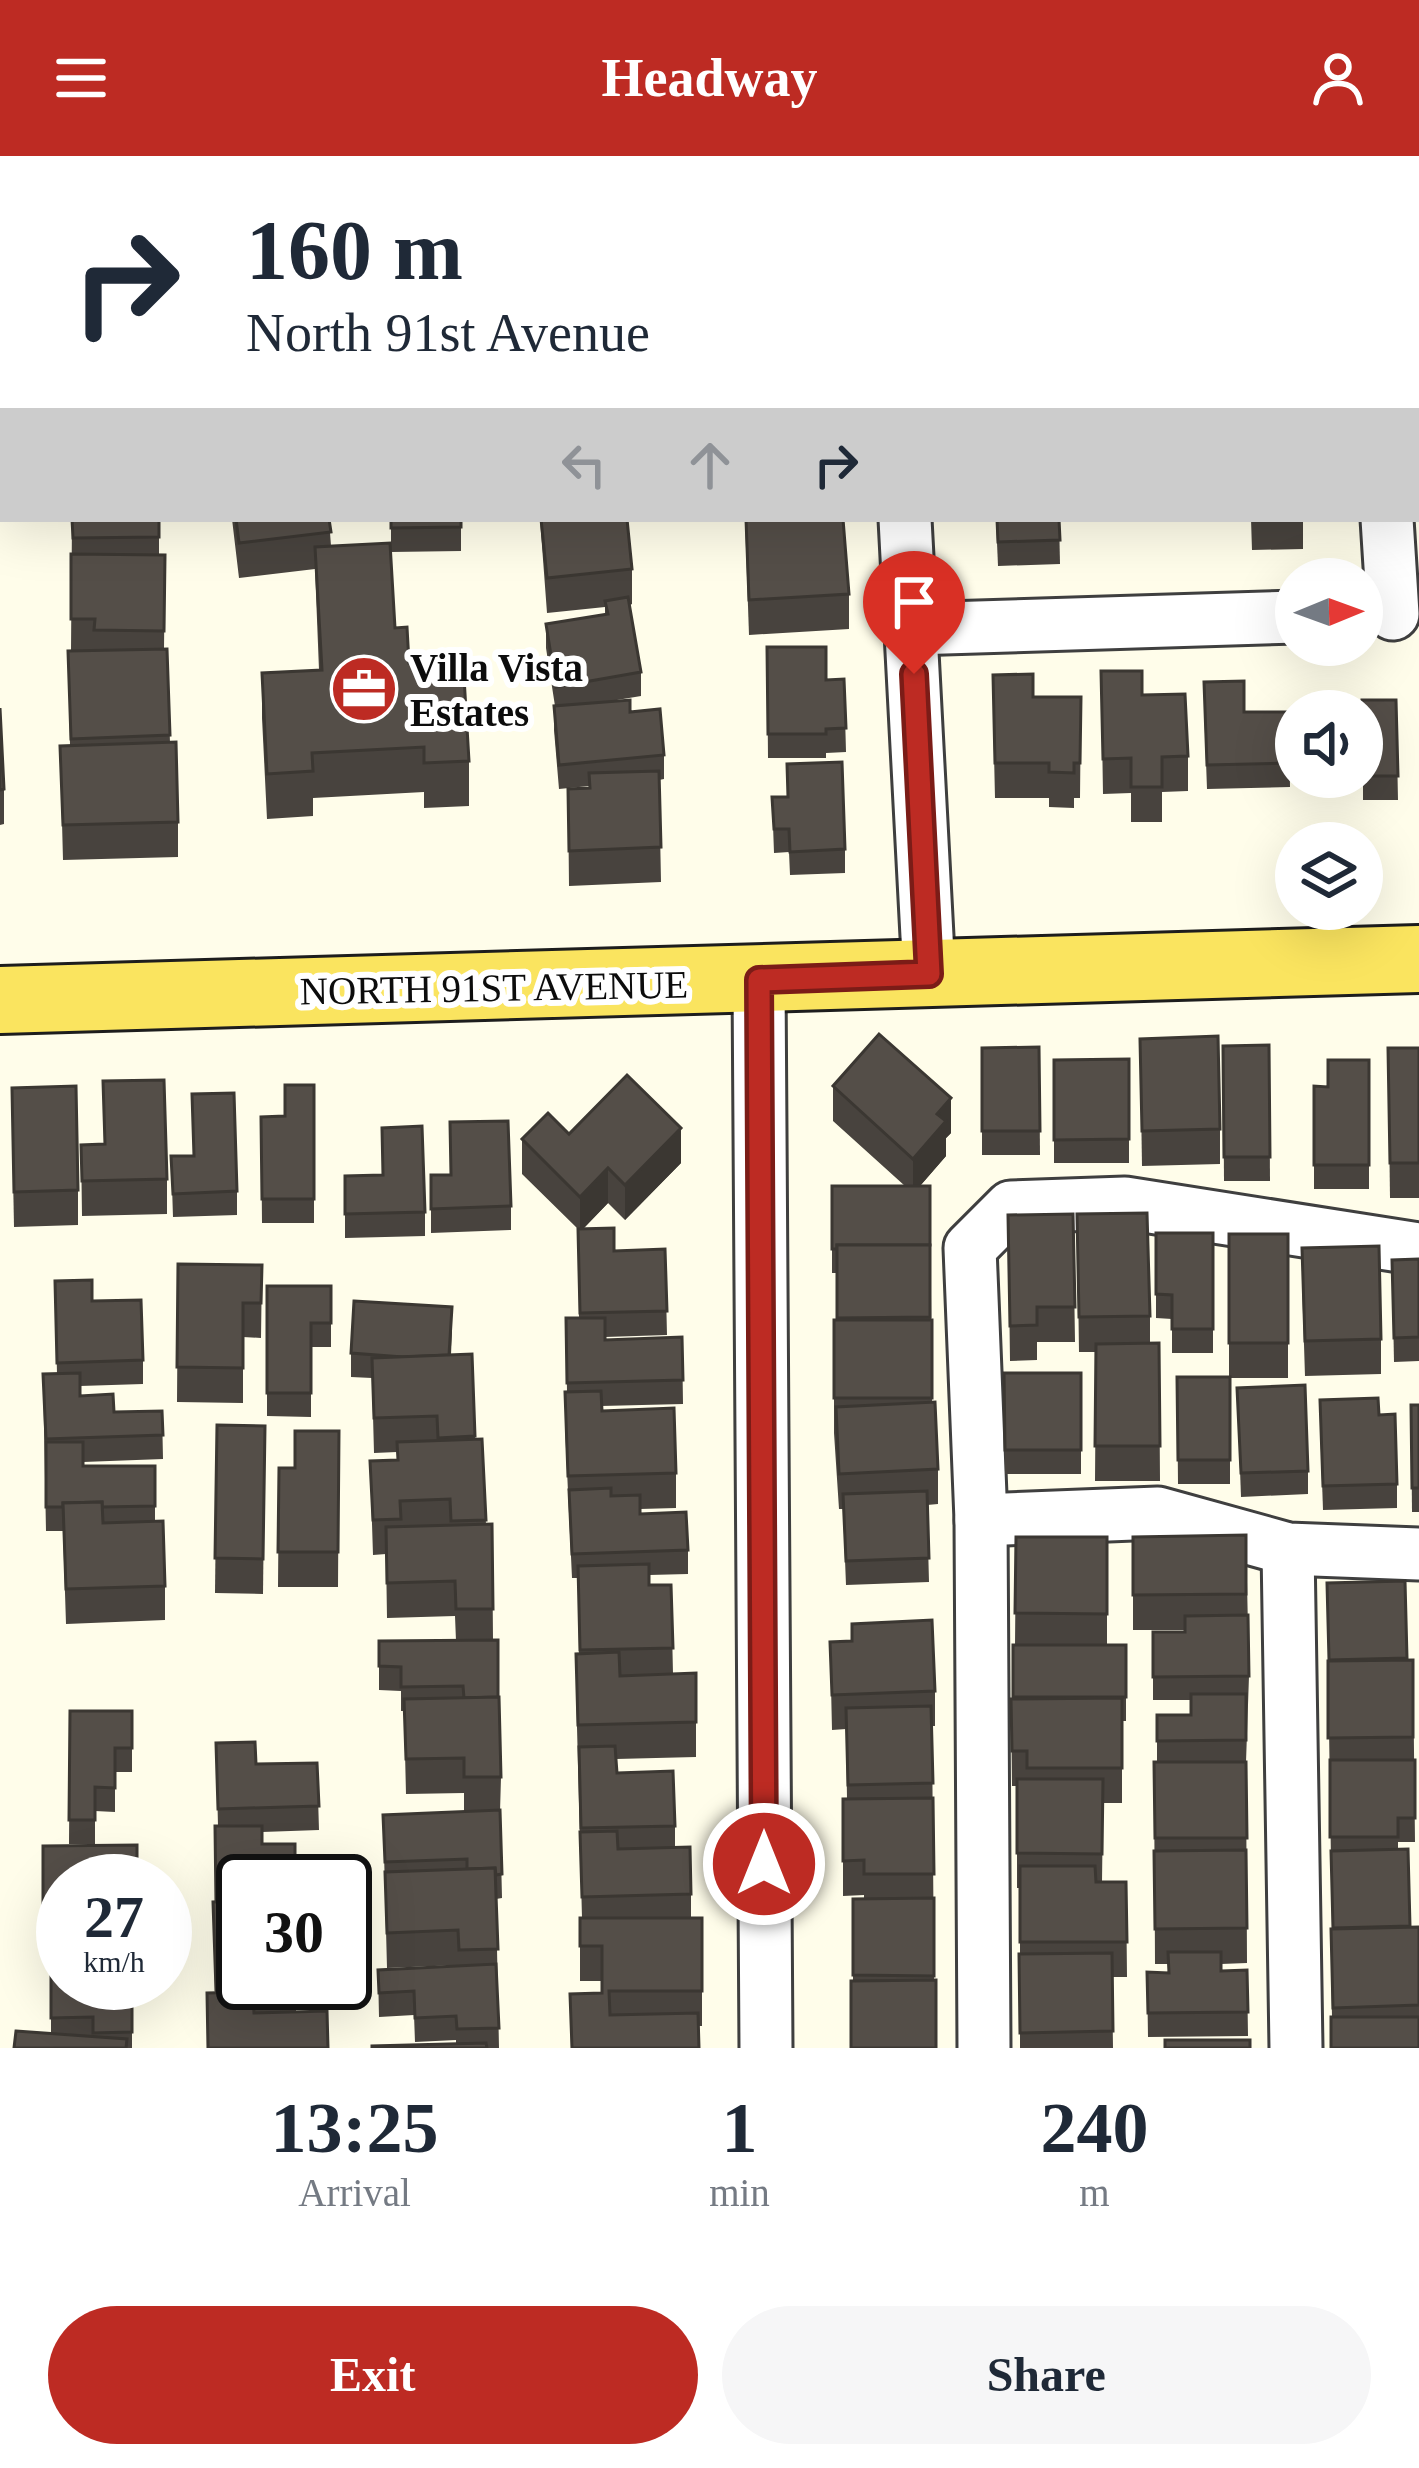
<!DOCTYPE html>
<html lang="en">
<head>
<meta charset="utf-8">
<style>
	:root { --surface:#fff; --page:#f6f6f7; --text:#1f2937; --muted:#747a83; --accent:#bd2b23 }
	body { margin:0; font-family:"Times New Roman",serif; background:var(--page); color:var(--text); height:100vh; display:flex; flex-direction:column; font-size:45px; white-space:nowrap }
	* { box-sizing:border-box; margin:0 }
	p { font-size:39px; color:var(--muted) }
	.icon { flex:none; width:66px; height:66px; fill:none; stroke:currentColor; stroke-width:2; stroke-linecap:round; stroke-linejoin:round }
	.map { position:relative; height:1892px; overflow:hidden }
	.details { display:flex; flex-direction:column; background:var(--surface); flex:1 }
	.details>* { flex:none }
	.top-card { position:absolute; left:0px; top:0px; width:1419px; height:366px; box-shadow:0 12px 48px #0002; background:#fff; color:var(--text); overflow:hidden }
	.needle { width:78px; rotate:89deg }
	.controls { position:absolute; left:1275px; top:402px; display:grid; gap:24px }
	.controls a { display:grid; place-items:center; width:108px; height:108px; border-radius:50%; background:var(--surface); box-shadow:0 12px 48px #0002; font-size:60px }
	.speed { position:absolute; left:36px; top:1698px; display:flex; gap:24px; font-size:60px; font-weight:700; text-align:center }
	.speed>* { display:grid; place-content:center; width:156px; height:156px; border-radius:50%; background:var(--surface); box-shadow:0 12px 48px #0002; line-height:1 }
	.speed small { font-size:30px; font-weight:400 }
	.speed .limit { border:6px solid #111; border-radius:18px; background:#fff; color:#111 }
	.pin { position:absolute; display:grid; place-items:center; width:102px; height:102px; color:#fff; margin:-123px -51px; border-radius:50% 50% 50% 0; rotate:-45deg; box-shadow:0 0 12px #0007 }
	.pin .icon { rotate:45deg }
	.me { position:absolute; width:132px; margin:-66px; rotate:0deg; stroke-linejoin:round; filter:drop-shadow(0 0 9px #0008) }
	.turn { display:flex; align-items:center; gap:42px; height:252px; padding:0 48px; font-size:54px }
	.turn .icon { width:156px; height:156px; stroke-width:2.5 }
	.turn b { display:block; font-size:84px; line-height:102px }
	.lanes { display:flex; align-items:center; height:114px; padding:0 48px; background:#0003; justify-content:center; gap:60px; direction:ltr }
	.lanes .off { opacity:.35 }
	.eta { display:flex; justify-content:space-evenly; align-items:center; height:204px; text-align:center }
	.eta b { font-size:72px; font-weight:700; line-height:84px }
	.cta { display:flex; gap:24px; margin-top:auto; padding:24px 48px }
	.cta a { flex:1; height:138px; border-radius:72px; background:var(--accent); color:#fff; font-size:48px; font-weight:700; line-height:138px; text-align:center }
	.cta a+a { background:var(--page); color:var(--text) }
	header { display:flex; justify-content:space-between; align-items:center; height:156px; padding:0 48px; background:var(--accent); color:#fff; font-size:54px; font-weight:700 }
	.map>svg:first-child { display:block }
</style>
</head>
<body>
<header><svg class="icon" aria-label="menu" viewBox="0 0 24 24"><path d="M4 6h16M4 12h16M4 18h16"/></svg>Headway<svg class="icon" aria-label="person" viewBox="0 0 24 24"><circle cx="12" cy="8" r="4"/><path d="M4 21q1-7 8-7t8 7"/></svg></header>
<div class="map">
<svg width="1419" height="1892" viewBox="0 0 1419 1892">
	<rect width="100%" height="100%" fill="#fffdea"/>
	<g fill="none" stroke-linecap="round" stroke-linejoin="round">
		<g stroke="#3f3f3f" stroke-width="57">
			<g id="minor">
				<path d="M881,0V3"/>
				<path d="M1362,0V3"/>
				<path d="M905,363L929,818"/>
				<path d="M1387,363L1393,458"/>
				<path d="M912,473L1296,461"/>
				<path d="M759,824L766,1892"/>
				<path d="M981,1364L1158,1357L1288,1393L1419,1398"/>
				<path d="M1288,1393L1296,1892"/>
				<path d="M984,1892L981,1364L970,1092L1011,1051L1125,1047L1419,1093"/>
			</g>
		</g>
		<g stroke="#1d1d1d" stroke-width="72">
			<path id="major" d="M0,844L1419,803"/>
		</g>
		<use href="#minor" stroke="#fff" stroke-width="51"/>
		<use href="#major" stroke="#fae45f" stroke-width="66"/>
	</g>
	<g fill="#48433e">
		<rect x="330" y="0" width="106" height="3"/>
		<path d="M72,363H159V399H165L164,493H167L170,587L178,666V701L63,704L60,590L70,589L68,495H71Z"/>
		<path d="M232,363H329L331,390L395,472L409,507L469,605V650L424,652V636L313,642V660L267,663L262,562V517L319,514L315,413L239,422Z"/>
		<path d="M391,363H461V395L391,396Z"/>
		<path d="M540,363H627L632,413V448L630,449L641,516V540L611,545L630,556L664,599V623L659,624L661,726L569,730L568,633L589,632V630L559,633L554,574L555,550L546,492V468L605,458V451L547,457Z"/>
		<path d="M745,363H843L849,438V473L749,479Z"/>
		<path d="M996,363H1059L1060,408L998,410Z"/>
		<path d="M1251,363H1303V393L1252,394Z"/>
		<path d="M767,491L826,524L844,523L846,596L826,597V602H768Z"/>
		<path d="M1101,515L1142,539L1188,600V635L1162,636V666H1131V637L1103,638Z"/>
		<path d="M1033,541H1081L1080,642H1074V652L1049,651V642H995L993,554Z"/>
		<path d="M1362,544H1396L1398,644H1363V630L1317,632L1316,621H1362Z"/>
		<path d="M1204,550L1244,556H1289L1290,631L1207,633Z"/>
		<path d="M0,552L4,633V668L0,669Z"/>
		<path d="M772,641L845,693V717L790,719L789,696L774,697Z"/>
		<path d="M1140,883L1220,973V1008L1142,1010Z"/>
		<path d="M1269,889L1270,1025H1224L1223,890Z"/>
		<path d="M1039,891L1040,999H982V892Z"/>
		<path d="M1388,892H1419V1042H1390Z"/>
		<path d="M1129,903V1007H1054V904Z"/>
		<path d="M1369,904V1033H1314V930L1328,931Z"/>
		<path d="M103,925L167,1023V1058L82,1060L81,989L104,988Z"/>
		<path d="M314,929V1067H262L261,961L285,960Z"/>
		<path d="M833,930L951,977L946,982V1000L920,1030H930L932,1246L938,1313V1348L927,1349L929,1426L846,1429L843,1353H839L834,1277V1164H837V1117H832V1030H905L833,965Z"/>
		<path d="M12,967L78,1034V1069L14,1071Z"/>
		<path d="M569,978L681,1007L625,1064L608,1047L583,1073L614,1095L665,1093L667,1179L605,1181V1184L682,1181L683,1248L601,1250L602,1255L676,1317V1352L640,1353V1358L688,1394V1418L649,1419V1429H671L673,1518L696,1517V1601L616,1603L617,1617L675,1670V1692L691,1738V1762H702V1870H699V1892H571L570,1838L602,1837V1825H580V1762H582L576,1533V1498L579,1497L578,1422H572L565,1271V1236H567L566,1162H579L578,1073L522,1018V983Z"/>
		<path d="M171,1000H193L237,1035V1059L173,1061Z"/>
		<path d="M382,1019L425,1056V1080L345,1082V1020Z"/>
		<path d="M431,1019L511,1050V1074L431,1077Z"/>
		<path d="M1073,1058L1075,1186H1037V1204L1010,1205L1008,1059Z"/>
		<path d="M1077,1058L1150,1160V1187H1159L1160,1325H1095L1096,1196H1079Z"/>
		<path d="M1156,1077H1213V1197H1172V1163L1156,1162Z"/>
		<path d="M1229,1078H1288V1222H1230V1328H1178L1177,1221H1229Z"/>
		<path d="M1419,1103V1205L1394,1206L1392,1104Z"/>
		<path d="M178,1108L262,1109L261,1182L243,1181V1247L177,1246Z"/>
		<path d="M55,1125L92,1145L143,1204V1228L80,1230V1240L114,1256L162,1255L163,1303L83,1306V1310H155V1365L165,1430V1464L66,1468L63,1375H46L43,1218H57Z"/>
		<path d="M1302,1127L1381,1183V1218L1305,1220Z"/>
		<path d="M267,1130H331V1191H311V1261L267,1260Z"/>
		<path d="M452,1175L451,1199L472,1198L475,1283H482L486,1369L492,1368L493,1484L501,1621L500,1656L502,1742L496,1743L499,1892H372L456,1888V1884L415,1886L414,1859L379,1861L378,1814L458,1809L387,1812L383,1659L464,1656V1637L406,1638L404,1555H401V1535L379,1534V1485H456L455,1460L387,1462L386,1398L373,1399L370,1305L397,1304V1296L374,1297L372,1222L351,1221V1197Z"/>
		<path d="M1004,1217H1081V1318H1005Z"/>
		<path d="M1237,1232L1308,1315V1338L1241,1341Z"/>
		<path d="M1411,1249H1419V1356H1412Z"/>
		<path d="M1379,1259L1397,1328V1352L1323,1354L1320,1268Z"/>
		<path d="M217,1269L265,1270L263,1438L215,1437Z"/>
		<path d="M339,1275L338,1431H278L279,1312H295Z"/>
		<path d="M1246,1379L1249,1520L1246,1606L1247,1807L1221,1808V1815L1247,1814L1248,1880L1148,1881L1147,1816L1169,1817V1808H1155L1154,1606H1157V1559H1191V1544H1153V1476H1185V1474H1133V1381Z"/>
		<path d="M1016,1381H1107V1489L1126,1541V1565H1122V1647H1103L1102,1726H1126L1127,1821H1112L1113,1892H1020V1732H1017V1630H1012L1011,1543H1013L1015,1489Z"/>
		<path d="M1405,1425L1407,1504H1413L1415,1686H1398V1693L1410,1771H1419V1892L1332,1861L1331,1808V1773H1332L1328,1505Z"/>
		<path d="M830,1486L935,1535V1570H932L934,1824L853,1825V1743H864V1739L843,1740V1643H847L846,1573L832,1574Z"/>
		<path d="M70,1555H132V1616H115V1656L95,1655V1688H69Z"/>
		<path d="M216,1587L256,1608L317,1607L319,1674L262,1676L243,1725L296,1827V1856L328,1892H207V1837H215L213,1746H216L218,1670Z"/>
		<path d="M43,1690L63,1725V1784H43Z"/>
		<path d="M51,1793L132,1827V1892H14L51,1878Z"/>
	</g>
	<g fill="#3b3732">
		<path d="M951,942V977L946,982V1000L913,1038V1003L937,958Z"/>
		<path d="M681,972V1007L625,1064V1029Z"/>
		<path d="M608,1012V1047L580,1076V1041Z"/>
	</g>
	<g fill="#544e48" stroke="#3b3732" stroke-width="3">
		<path d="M32,0H136L137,3H32Z"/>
		<rect x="366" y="0" width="70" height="2"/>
		<rect x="732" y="0" width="75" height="3"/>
		<path d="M972,0H1054L1055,3H973Z"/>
		<rect x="1230" y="0" width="59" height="3"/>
		<path d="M72,363H159V381L73,382Z"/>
		<path d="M236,363H329L331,376L239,387Z"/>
		<path d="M391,363H461V371L391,372Z"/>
		<path d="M541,363H627L632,413L547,422Z"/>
		<path d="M746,363H843L849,438L749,444Z"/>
		<path d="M997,363H1059L1060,384L998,386Z"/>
		<path d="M390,387L395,472L407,471L409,507L463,504L469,605L424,607V591L312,597L313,615L267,618L262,517L322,514L315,391Z"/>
		<path d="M71,398L165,399L164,475L94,474L95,463H71Z"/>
		<path d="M628,441L641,516L556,531L546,468L608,458L605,445Z"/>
		<path d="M767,491H826V524L844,523L846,572L826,573V578H768Z"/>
		<path d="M167,493L170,579L71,583L68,495Z"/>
		<path d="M1101,515H1142V539L1185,538L1188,600L1162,601V631H1131V602L1103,603Z"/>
		<path d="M1033,518V541H1081L1080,607H1074V617L1049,616V607H995L993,519Z"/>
		<path d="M1244,525V556H1289L1290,607L1207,609L1204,526Z"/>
		<path d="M630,544V556L660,553L664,599L559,609L554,550Z"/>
		<path d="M1362,544H1396L1398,620H1363Z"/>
		<path d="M0,552L4,633L0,634Z"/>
		<path d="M176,586L178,666L63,669L60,590Z"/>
		<path d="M842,606L845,693L790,696L789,673H774L772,641H788L787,608Z"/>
		<path d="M659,615L661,691L569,695L568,633L590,632L589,617Z"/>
		<path d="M879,878L951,942L937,958L946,965L913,1003L833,930Z"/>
		<path d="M1218,880L1220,973L1142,975L1140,883Z"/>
		<path d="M1269,889L1270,1001H1224L1223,890Z"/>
		<path d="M1039,891L1040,975H982V892Z"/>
		<path d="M1388,892H1419V1007H1390Z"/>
		<path d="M1129,903V983L1054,984V904Z"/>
		<path d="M1328,904H1369V1009H1314V930L1328,931Z"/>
		<path d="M627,919L681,972L625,1029L608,1012L580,1041L522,983L548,957L569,978Z"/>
		<path d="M164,924L167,1023L82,1025L81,989L105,988L103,925Z"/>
		<path d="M285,929H314V1043H262L261,961L285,960Z"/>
		<path d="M76,930L78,1034L14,1036L12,932Z"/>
		<path d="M234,937L237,1035L173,1038L171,1000H194L192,938Z"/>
		<path d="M508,965L511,1050L431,1053V1019H451L450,966Z"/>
		<path d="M422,970L425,1056L345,1058V1020L383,1019L382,972Z"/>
		<path d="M832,1030H930V1089H837V1093H832Z"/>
		<path d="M1147,1057L1150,1160L1079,1161L1077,1058Z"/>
		<path d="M1073,1058L1075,1151H1037V1169L1010,1170L1008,1059Z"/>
		<path d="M614,1072V1095L665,1093L667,1155L580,1157L578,1073Z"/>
		<path d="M1156,1077H1213V1173H1172V1139L1156,1138Z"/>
		<rect x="1229" y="1078" width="59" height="109"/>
		<path d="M837,1089H930V1161L837,1162Z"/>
		<path d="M1379,1090L1381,1183L1305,1185L1302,1092Z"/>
		<path d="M1419,1103V1181L1394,1182L1392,1104Z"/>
		<path d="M178,1108L262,1109L261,1147H243V1212L177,1211Z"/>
		<path d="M92,1124V1145L141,1144L143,1204L57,1207L55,1125Z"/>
		<path d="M267,1130H331V1167H311V1237H267Z"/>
		<path d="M354,1145L452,1151L449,1199L403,1201L351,1197Z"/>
		<path d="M566,1162H605V1184L682,1181L683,1224L567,1227Z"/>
		<rect x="834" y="1164" width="98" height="78"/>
		<path d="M1159,1187L1160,1290H1095L1096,1188Z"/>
		<path d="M472,1198L475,1280L438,1282L437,1260L374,1262L372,1202Z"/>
		<path d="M80,1217V1240L113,1238L114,1256L162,1255L163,1279L46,1283L43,1218Z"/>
		<path d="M1004,1217H1081V1294H1005Z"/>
		<path d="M1177,1221H1230V1304H1178Z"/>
		<path d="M1305,1229L1308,1315L1241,1317L1237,1232Z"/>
		<path d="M601,1235L602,1255L674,1252L676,1317L568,1320L565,1236Z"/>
		<path d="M1378,1242L1379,1259L1395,1258L1397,1328L1323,1330L1320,1244Z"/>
		<path d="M935,1246L938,1313L839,1318L836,1251Z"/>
		<path d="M1411,1249H1419V1332H1412Z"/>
		<path d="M217,1269L265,1270L263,1403L215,1402Z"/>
		<path d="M295,1275H339L338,1396H278L279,1312H295Z"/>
		<path d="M482,1283L486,1364L451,1365L450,1343L400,1345L401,1363L373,1364L370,1305L398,1304L397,1286Z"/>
		<path d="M46,1286H83V1310H155V1350L102,1351V1346L63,1347V1351H46Z"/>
		<path d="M611,1332V1340L640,1339V1358L686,1356L688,1394L572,1398L569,1334Z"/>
		<path d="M927,1335L929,1402L846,1405L843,1338Z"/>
		<path d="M102,1346L103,1367L163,1365L165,1430L66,1433L63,1347Z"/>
		<path d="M492,1368L493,1453H456L455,1425L387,1427L386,1371Z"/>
		<path d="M1246,1379V1438L1133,1439V1381Z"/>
		<path d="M1016,1381H1107V1458L1015,1457Z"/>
		<path d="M649,1408V1429H671L673,1492L580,1494L578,1410Z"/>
		<path d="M1405,1425L1407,1502L1329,1504L1327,1427Z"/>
		<path d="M1248,1459L1249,1520L1153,1521V1476H1185V1460Z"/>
		<path d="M932,1464L935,1535L832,1539L830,1486L852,1485V1468Z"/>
		<path d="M498,1484V1541L464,1542L463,1530L401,1531V1511L379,1510V1485Z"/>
		<rect x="1013" y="1489" width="113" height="52"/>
		<path d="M619,1496L620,1520L696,1517V1566L578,1569L576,1498Z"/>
		<path d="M1413,1504V1581L1328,1582V1505Z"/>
		<path d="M1191,1538H1246V1584L1157,1585V1559H1191Z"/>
		<path d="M499,1541L501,1621H464V1602L406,1603L404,1543Z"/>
		<path d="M1122,1542V1612H1027V1595H1012L1011,1543Z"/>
		<path d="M931,1550L933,1627L848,1629L846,1552Z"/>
		<path d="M70,1555H132V1592H115V1632L95,1631V1664H69Z"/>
		<path d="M255,1586L256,1608L317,1607L319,1650L218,1653L216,1587Z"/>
		<path d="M615,1590L617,1617L673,1615L675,1670L581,1672L579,1591Z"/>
		<path d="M1330,1604H1415V1662H1398V1681H1330Z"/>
		<path d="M1154,1606H1246L1247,1682H1155Z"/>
		<path d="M1017,1623H1103L1102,1698L1017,1697Z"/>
		<path d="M933,1642L934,1718H864V1704L843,1705V1643Z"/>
		<path d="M500,1654L502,1718L496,1719L495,1712L467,1713V1703L385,1706L383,1659Z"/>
		<path d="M215,1670H262V1688H295V1725H243V1745L216,1746Z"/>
		<path d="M617,1675L618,1693L690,1691L691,1738L582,1741L580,1676Z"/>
		<path d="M137,1689V1725H63V1749H43V1690Z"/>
		<path d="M1408,1693L1410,1770L1333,1772L1331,1695Z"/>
		<path d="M1246,1694L1247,1772L1155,1773L1154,1695Z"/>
		<path d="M1020,1710H1095L1096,1726H1126L1127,1786H1020Z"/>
		<path d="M495,1712L498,1793L459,1794L458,1774L387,1777L385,1716Z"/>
		<path d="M934,1742V1820L853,1819V1743Z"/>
		<path d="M243,1745V1827H296V1831L216,1834L213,1746Z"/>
		<path d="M580,1762H702V1835H609L610,1859L698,1857L699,1892H572L570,1838L602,1837V1790H580Z"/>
		<path d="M1419,1771V1849L1333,1852L1331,1773Z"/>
		<path d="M51,1793H63V1827H132V1876L93,1877V1861L51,1862Z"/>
		<path d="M1168,1796H1221V1815L1247,1814L1248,1856L1148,1857L1147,1816L1169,1817Z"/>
		<path d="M1112,1797L1113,1875L1020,1877L1019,1798Z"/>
		<path d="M496,1808L499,1872L457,1873L456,1860L415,1862L414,1835L379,1837L378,1814Z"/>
		<path d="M936,1824V1892H851V1825Z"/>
		<path d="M253,1836L254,1857L327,1855L328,1892H208L207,1837Z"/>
		<rect x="1331" y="1861" width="88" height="31"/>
		<path d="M16,1875L127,1883L126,1892H14Z"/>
		<rect x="1165" y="1884" width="85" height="8"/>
		<path d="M486,1887L487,1892H372V1890Z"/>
	</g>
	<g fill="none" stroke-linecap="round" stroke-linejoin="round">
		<g stroke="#7b1c17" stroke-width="30">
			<path id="route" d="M764,1708L759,824L929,818L914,518"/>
		</g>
		<use href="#route" stroke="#bd2b23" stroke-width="21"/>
	</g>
	<defs>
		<g id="office-disc" transform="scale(3.45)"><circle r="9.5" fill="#bd2b23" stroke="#fff"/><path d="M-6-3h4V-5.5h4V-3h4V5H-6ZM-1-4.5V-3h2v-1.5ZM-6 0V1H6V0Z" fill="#fff"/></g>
	</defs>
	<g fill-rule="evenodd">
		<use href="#office-disc" x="364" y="533"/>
	</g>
	<g text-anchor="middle" stroke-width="12" stroke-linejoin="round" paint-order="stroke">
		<g font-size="39" font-weight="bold" fill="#0c0c0c" stroke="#fff" text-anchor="start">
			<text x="410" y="525">Villa Vista<tspan x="410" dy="45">Estates</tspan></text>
		</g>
		<g font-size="39" fill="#0c0c0c" stroke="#fff">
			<text transform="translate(494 831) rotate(-1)" y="14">NORTH 91ST AVENUE</text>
		</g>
	</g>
</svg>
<div class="controls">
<a><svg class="needle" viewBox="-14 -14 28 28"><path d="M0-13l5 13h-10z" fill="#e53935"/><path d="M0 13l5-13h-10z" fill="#747a83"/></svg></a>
<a><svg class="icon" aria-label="sound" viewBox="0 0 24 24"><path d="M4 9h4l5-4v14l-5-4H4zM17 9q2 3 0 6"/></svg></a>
<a><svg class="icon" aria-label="layers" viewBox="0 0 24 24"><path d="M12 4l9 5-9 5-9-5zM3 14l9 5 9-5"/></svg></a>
</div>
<div class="speed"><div>27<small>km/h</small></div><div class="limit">30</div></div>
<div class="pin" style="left:914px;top:518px;background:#d93025"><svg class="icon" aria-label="arrive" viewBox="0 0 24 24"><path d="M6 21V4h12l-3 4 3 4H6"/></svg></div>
<svg class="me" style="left:764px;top:1708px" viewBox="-20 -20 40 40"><circle r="17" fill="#bd2b23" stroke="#fff" stroke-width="3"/><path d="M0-11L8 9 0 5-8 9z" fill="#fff"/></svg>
<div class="top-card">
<div class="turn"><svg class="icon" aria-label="right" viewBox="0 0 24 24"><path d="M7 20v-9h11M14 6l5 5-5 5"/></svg><div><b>160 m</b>North 91st Avenue</div></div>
<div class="lanes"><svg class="icon off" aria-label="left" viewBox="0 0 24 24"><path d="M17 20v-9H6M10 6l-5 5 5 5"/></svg><svg class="icon off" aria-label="ahead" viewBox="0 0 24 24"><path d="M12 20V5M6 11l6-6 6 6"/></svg><svg class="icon" aria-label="right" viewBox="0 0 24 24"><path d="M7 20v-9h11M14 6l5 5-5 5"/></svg></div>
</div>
</div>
<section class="details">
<div class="eta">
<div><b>13:25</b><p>Arrival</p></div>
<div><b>1</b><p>min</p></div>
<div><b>240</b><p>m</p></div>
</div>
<div class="cta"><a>Exit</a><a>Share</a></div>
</section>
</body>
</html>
